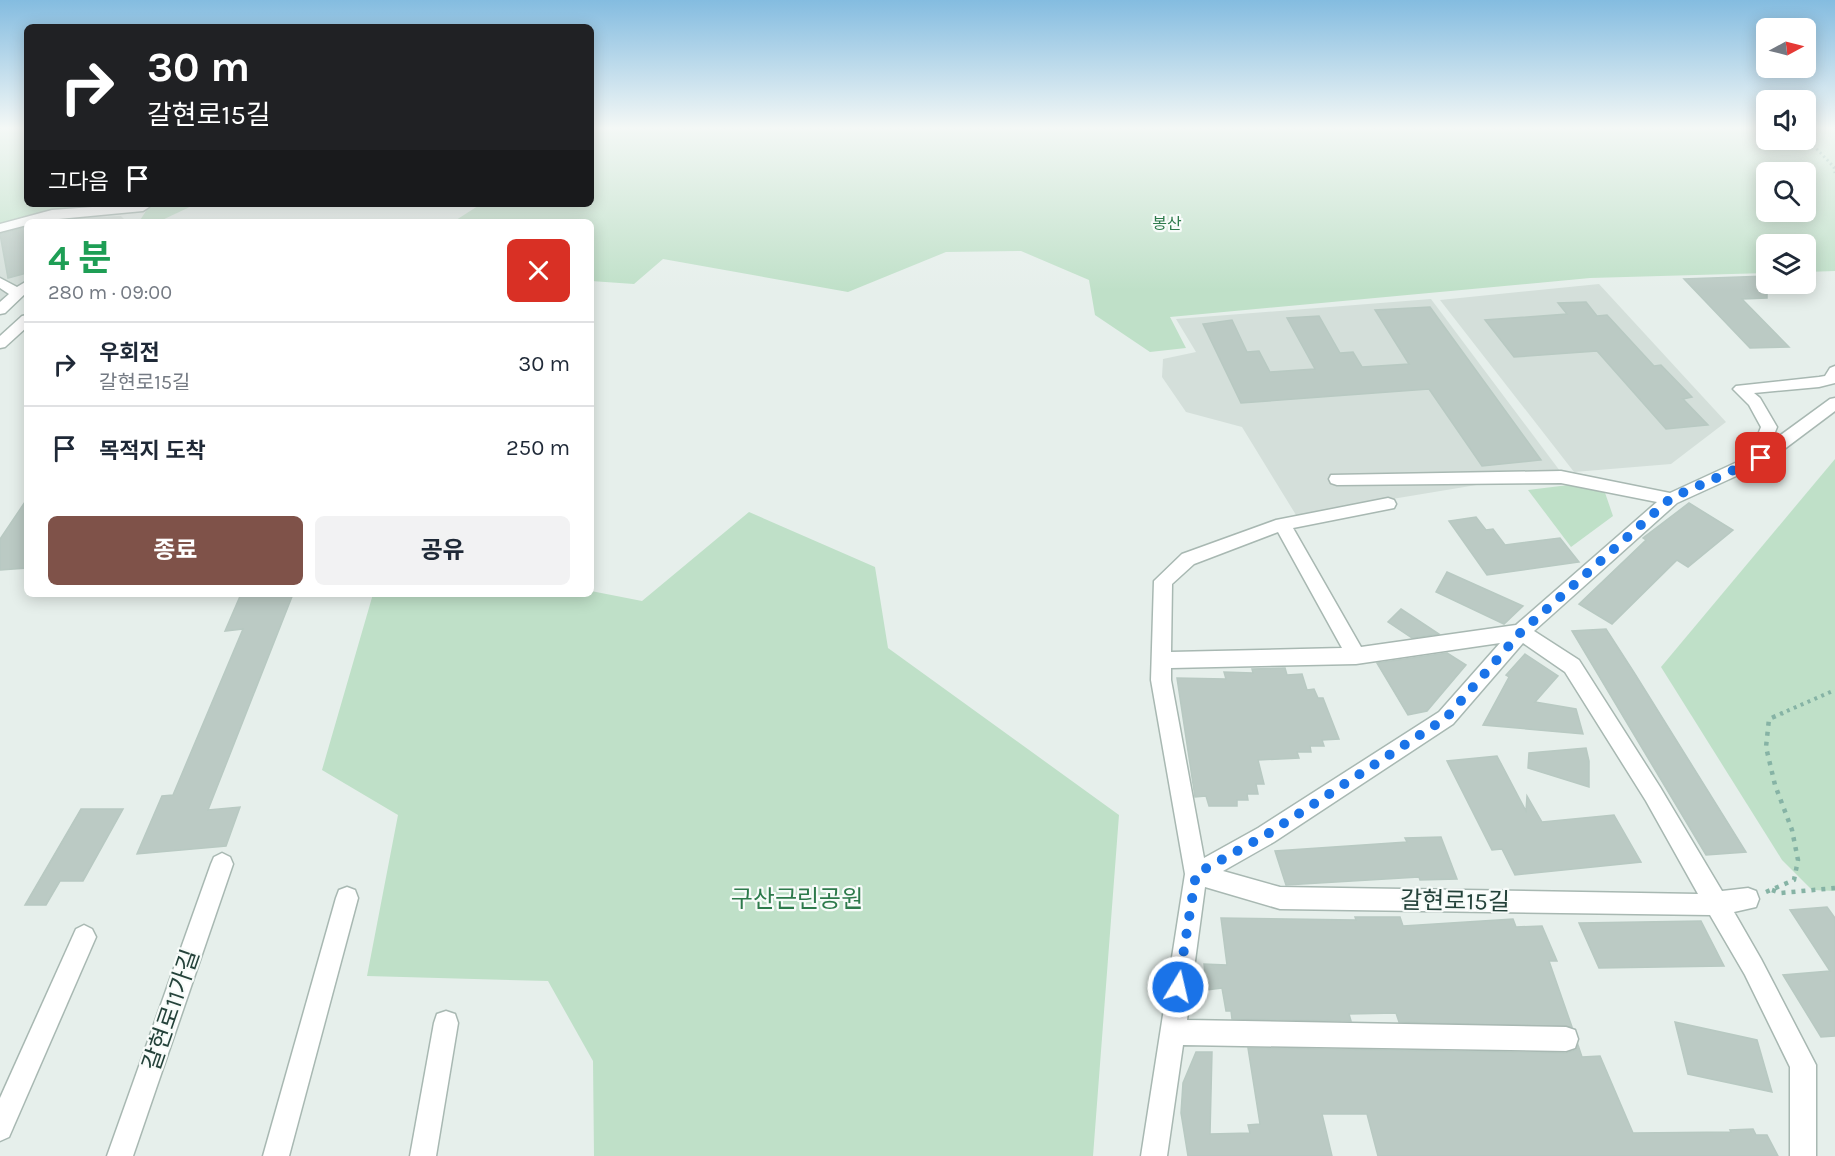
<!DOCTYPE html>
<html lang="ko">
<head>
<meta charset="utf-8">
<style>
	:root { --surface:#fff; --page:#f2f2f3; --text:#1f2937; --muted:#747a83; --line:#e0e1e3; --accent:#7f5249 }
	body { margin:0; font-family:Karla,"Noto Sans KR",sans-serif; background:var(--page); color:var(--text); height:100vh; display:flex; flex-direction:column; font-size:22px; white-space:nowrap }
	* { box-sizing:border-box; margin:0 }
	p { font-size:20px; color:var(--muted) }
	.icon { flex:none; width:33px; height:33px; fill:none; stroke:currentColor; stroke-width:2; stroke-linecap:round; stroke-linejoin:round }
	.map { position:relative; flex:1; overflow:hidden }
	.drawer { position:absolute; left:24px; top:219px; width:570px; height:378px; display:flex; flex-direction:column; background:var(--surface); border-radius:9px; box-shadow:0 3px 15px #0003 }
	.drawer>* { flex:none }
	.top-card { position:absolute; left:24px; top:24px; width:570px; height:183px; border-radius:9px; box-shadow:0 3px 15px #0003; background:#202124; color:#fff; overflow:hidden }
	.needle { width:39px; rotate:83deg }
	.tools { position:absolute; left:1756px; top:18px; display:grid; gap:12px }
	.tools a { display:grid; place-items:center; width:60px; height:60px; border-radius:9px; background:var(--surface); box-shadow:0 3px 15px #0003; font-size:30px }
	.pin { position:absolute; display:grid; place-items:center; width:51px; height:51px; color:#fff; margin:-26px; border-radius:12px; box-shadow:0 3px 9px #0006 }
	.me { position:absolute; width:66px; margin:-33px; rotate:9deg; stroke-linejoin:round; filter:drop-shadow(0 0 4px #0008) }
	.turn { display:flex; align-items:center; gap:21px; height:126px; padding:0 24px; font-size:27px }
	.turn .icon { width:78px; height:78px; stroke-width:2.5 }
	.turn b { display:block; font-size:42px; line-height:51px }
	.then { display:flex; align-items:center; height:57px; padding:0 24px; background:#0003; gap:12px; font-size:22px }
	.round { display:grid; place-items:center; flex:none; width:63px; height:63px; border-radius:9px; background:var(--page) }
	.summary { display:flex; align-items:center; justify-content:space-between; height:102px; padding:0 24px }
	h1 { font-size:36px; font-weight:700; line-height:45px; color:#1e9e55 }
	.cta { display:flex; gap:12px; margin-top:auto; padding:12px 24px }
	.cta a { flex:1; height:69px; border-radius:9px; background:var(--accent); color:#fff; font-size:24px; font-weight:700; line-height:69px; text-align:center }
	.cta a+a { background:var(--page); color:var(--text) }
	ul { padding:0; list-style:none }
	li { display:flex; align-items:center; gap:18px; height:84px; padding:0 24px; border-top:2px solid var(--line) }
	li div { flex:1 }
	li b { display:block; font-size:22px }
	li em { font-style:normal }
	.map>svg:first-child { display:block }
</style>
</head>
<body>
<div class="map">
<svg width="1835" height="1156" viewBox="0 0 1835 1156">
	<rect width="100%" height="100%" fill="#e6efeb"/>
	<g fill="#d4dfda">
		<path d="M121,216L127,222H32L44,219Z"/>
		<path d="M27,223V281L10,290L0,301V231Z"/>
		<path d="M1599,284L1726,422L1671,464L1574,472L1440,300Z"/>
		<path d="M1431,299L1560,471L1296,515L1242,427L1186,412L1162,377L1163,359L1196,352L1176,319Z"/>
	</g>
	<g fill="#bfe0c8" fill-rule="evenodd">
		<path d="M0,129H27V204H196L158,222H139L149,206L137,205L0,226Z"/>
		<path d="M591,129H1767V140H1806V129H1835V271L1806,272V244H1767V273L1590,278L1170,317L1186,348L1150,352L1095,315L1089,280L1021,251L946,252L848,292L663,259L634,284L591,281V222H453L481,204H591ZM1806,172V212H1767V172Z"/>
		<path d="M1835,459V891L1812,890L1782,860L1661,667Z"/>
		<path d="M1601,481L1613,516L1571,547L1528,490Z"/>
		<path d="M749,512L875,567L888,648L1119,815L1093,1156H594L593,1061L548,981L367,976L398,815L322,770L373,594H591V591L642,601Z"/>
	</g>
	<g fill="#bbcac4" stroke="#b8c9c2" stroke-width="1.5">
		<path d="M27,227V273L8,278L0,234Z"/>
		<path d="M1767,276V298L1742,299L1789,347L1750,348L1684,279Z"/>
		<path d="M1586,302L1597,316L1607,315L1654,366L1661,365L1692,397L1683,399L1708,425L1666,429L1597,351L1514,357L1485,320L1567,314L1558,303Z"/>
		<path d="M1430,307L1541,460L1482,466L1429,389L1241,403L1203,324L1232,320L1247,352L1259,351L1270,372L1315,369L1287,318L1319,316L1340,353L1353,352L1362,367L1409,364L1375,310Z"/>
		<path d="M27,499V568L0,570V539Z"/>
		<path d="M1689,503L1733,530L1688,567L1677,560L1612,624L1579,604L1646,540L1643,538Z"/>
		<path d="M1476,517L1486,530L1493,529L1505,545L1560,538L1579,562L1487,575L1449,521Z"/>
		<path d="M1447,572L1523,606L1504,624L1436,592Z"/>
		<path d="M241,594H293L208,810L240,807L226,846L137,854L162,796L173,795L243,629L225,631Z"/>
		<path d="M1401,609L1439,634L1412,638L1388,622Z"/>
		<path d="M1606,629L1635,674L1746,852L1706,855L1572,631Z"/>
		<path d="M1447,653L1466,665L1427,711L1408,715L1377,663Z"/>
		<path d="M1525,654L1558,676L1535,702L1576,709L1583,734L1483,725L1509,677L1506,675Z"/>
		<path d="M1285,668L1287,675L1302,674L1307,690L1314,689L1318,698H1323L1339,739L1322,740L1324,746H1310L1311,752H1297L1299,758L1258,760L1264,784H1256L1258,794H1247L1248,800H1237V806H1209L1206,796L1195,797L1177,678L1226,679L1224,672L1253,673L1252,669Z"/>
		<path d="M1586,748L1589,761V787L1528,768L1529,753Z"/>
		<path d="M1497,756L1526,811L1527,796L1542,822L1614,815L1641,862L1515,875L1502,849L1492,850L1447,761Z"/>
		<path d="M81,809H123L83,881H60L46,905H25Z"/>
		<path d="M1441,837L1457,879L1420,880L1419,877L1286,885L1275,851L1407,842L1405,838Z"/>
		<path d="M1827,907L1835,918V1036L1821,1037L1783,975L1830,971L1790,910Z"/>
		<path d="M1355,917H1400L1403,926L1513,919L1516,927L1542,926L1557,961H1549L1572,1027L1399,1022L1396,1013L1349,1014L1351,1021L1232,1019L1231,1011H1226L1222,988L1207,990L1204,964L1227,965L1221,918L1356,920Z"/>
		<path d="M1701,921L1724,966L1599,968L1579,923Z"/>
		<path d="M1675,1022L1757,1040L1772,1092L1688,1074Z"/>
		<path d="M1578,1045L1582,1057L1600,1056L1633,1133L1731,1132L1730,1130L1753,1129L1756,1135H1767L1778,1156H1378L1367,1114H1322L1332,1156H1188L1181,1113L1183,1083L1196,1052H1212L1210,1134L1250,1133L1248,1125L1260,1124L1248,1048L1566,1053L1576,1050Z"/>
	</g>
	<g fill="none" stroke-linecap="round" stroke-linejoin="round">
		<g stroke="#a8b8b2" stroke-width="3">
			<g id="minor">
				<path d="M133,204H146L149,207L143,211L27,222V225L0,232V224L52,210Z"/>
				<path d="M0,278L17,287L27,281V292L5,313L0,314V302L9,294L0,288Z"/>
				<path d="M27,315V327L5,347L0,348V336L22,316Z"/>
				<path d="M1835,366V383L1819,387L1754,393L1760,398L1777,427L1771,442L1830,399L1835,398V411L1767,462L1677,503L1534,631L1579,660L1660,787L1722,891L1748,888L1756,891L1759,899L1756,907L1734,912L1761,959L1816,1065V1156H1790V1067L1745,975L1710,915L1280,909L1205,887L1187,1020L1566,1027L1575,1030L1578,1039L1575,1048L1566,1051L1183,1045L1167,1156H1141L1185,874L1151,680L1154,581L1182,554L1276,520L1388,498L1394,500L1396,504L1394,508L1293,528L1361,647L1516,625L1657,502L1561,483L1337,485L1331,483L1329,479L1331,475L1561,471L1670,493L1746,458L1740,457L1738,453L1756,440L1761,427L1749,405L1733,389L1736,386L1819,377L1825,376L1830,368ZM1278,532L1342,648L1171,652L1172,584L1194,564ZM1500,643L1439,712L1258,828L1204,858L1171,680V668L1356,664ZM1523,643L1565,672L1646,801L1698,894L1280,887L1223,871L1274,842L1453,724Z"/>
				<path d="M222,853L230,857L233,864L133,1156H107L211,864L214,857Z"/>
				<path d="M347,887L355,890L358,898L289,1156H263L336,898L339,890Z"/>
				<path d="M84,925L92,929L96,937L9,1137L0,1141V1098L76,929Z"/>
				<path d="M446,1011L455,1014L458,1023L436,1156H410L434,1023L437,1014Z"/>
			</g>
		</g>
		<path stroke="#86b3a5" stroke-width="3" stroke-dasharray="2 3" stroke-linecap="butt" d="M1806,138L1834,167L1835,173"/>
		<path stroke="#86b3a5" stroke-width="4" stroke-dasharray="3 4.5" stroke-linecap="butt" d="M1780,714L1835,690"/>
		<g stroke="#86b3a5" stroke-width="4.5" stroke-dasharray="4 6" stroke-linecap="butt">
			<path d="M1772,890L1781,893L1835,888"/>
			<path d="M1766,892L1794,880L1798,860L1792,830L1775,785L1766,747L1769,719L1783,713"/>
		</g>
		<use href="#minor" fill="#fff" fill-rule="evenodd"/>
	</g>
	<linearGradient id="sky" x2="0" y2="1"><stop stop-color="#84bce0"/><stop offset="0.44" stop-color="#f4f8f6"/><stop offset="1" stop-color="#f4f8f6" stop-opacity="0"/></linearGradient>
	<rect width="1835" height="291" fill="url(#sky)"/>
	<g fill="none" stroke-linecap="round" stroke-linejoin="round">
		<path stroke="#1a73e8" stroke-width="10" stroke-dasharray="0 18" d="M1178,987L1196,874L1266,835L1446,718L1521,632L1671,498L1761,458"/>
	</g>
	<g text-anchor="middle" stroke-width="4.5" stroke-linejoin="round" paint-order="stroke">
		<g font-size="16" fill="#2d7a4b" stroke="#f7fbf9">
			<text x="1167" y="229">봉산</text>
		</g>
		<g font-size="24" fill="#2d7a4b" stroke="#f7fbf9">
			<text x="797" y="907">구산근린공원</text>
		</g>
		<g font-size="24" fill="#24423a" stroke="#f7fbf9">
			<text transform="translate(1455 901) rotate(1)" y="8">갈현로15길</text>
			<text transform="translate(171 1010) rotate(-71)" y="8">갈현로11가길</text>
		</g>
	</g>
</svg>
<div class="tools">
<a><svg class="needle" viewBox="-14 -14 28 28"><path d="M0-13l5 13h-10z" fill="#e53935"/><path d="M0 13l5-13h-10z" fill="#747a83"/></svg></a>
<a><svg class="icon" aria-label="sound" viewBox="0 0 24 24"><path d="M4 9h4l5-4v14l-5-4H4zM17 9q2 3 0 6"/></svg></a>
<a><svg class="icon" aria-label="search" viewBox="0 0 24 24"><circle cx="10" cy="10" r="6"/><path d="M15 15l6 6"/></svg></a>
<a><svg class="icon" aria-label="layers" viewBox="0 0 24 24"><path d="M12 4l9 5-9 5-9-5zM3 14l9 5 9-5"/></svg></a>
</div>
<div class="pin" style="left:1761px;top:458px;background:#d93025"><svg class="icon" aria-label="arrive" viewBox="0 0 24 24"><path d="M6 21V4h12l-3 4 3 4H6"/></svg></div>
<svg class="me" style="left:1178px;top:987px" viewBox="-20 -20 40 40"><circle r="17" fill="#1a73e8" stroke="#fff" stroke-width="3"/><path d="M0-11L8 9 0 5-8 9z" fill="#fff"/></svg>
<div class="top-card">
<div class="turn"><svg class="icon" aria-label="right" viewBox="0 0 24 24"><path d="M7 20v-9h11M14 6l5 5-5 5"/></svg><div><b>30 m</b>갈현로15길</div></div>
<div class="then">그다음<svg class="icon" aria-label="arrive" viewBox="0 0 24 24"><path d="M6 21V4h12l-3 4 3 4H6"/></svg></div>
</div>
<section class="drawer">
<div class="summary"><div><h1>4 분</h1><p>280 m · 09:00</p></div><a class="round" style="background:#d93025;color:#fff"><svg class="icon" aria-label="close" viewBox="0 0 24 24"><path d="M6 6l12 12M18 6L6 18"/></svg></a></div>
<ul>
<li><svg class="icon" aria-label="right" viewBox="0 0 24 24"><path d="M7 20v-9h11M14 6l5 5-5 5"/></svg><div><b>우회전</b><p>갈현로15길</p></div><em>30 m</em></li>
<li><svg class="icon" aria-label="arrive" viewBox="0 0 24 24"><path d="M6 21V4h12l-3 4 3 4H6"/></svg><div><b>목적지 도착</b></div><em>250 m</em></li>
</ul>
<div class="cta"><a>종료</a><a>공유</a></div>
</section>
</div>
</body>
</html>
